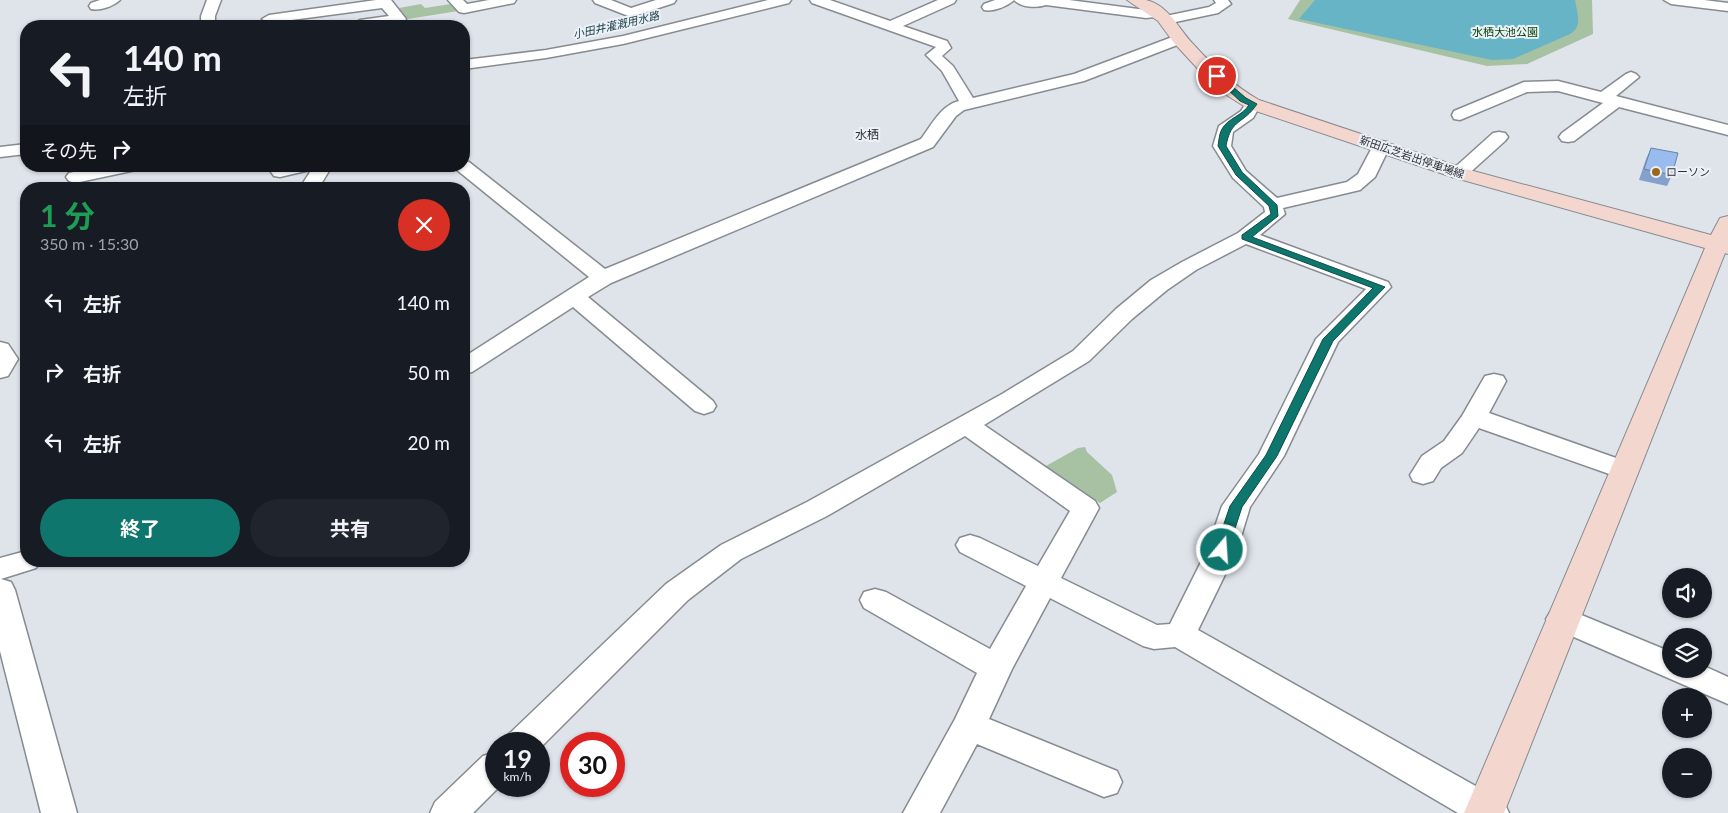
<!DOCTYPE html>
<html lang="ja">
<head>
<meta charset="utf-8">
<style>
	:root { --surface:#171b24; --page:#20242c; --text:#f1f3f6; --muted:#9ea1a6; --accent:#0f766e }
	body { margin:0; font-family:Lato,"Noto Sans JP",sans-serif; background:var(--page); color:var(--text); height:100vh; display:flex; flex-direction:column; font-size:19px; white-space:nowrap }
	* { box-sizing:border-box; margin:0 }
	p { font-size:16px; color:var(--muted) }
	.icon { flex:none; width:28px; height:28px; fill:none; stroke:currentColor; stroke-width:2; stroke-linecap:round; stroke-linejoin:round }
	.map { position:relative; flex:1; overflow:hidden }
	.side { position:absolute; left:20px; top:182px; width:450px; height:385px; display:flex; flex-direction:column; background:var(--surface); border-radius:20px; box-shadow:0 1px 4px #0004 }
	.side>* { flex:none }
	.hud { position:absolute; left:20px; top:20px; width:450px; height:152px; border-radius:20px; box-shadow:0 1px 4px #0004; background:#171b24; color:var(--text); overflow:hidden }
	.fabs { position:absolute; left:1662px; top:568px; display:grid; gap:10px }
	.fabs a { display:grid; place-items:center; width:50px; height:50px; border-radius:50%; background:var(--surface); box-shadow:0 1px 4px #0004; font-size:25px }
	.speed { position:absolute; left:485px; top:732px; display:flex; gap:10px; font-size:25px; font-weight:700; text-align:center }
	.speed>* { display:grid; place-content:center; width:65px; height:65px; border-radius:50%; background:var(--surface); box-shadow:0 1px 4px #0004; line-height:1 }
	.speed small { font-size:12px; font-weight:400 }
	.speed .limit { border:8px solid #d22; background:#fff; color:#111 }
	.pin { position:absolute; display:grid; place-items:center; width:42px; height:42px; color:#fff; margin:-21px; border:2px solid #fff; border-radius:50%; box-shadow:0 1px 5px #0007 }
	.me { position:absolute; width:55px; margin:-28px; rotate:18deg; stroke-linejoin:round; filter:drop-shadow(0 0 4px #0008) }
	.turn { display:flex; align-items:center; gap:18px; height:105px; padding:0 20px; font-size:22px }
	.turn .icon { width:65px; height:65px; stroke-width:2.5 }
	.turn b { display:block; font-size:35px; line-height:42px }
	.then { display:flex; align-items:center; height:48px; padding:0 20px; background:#0003; gap:10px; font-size:19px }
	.round { display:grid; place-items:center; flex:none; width:52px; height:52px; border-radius:26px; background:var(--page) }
	.summary { display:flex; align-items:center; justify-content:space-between; height:85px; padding:0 20px }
	h1 { font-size:30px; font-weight:700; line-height:38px; color:#1e9e55 }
	.cta { display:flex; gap:10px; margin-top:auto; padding:10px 20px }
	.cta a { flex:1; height:58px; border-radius:30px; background:var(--accent); color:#fff; font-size:20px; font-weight:700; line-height:58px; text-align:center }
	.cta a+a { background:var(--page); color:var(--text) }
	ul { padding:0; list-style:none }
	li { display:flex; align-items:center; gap:15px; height:70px; padding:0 20px }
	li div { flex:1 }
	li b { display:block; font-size:19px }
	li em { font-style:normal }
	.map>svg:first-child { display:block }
</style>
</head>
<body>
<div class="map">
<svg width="1728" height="813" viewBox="0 0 1728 813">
	<rect width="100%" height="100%" fill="#dfe4eb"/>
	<g fill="#a7c1a3">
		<path d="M1300,0H1592L1593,34L1527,64L1487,66L1288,19Z"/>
		<path d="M421,4L425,8L451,4L458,11L408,19L399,8Z"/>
		<path d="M1085,447L1087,452L1112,475L1117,492L1100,503L1046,466L1078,448Z"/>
	</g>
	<path fill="#66b4c6" d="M1315,0H1575C1577,13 1583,27 1570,34L1513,59L1492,60L1299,19Z"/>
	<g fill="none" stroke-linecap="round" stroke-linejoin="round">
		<g stroke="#878b91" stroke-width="3">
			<g id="street">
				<path d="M100,0H120C114,6 100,11 91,9L89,6L91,3Z"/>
				<path d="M207,0H221L215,16V26H201V16Z"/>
				<path d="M376,0H391L406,19L404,22L375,26H355L353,24L360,20L389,16L382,8L269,23L262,19L269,15Z"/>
				<path d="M448,0H463L467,4L489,0H516L514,3L464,13L459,12Z"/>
				<path d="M593,0H611L631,8L656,0H676L674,3L631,17L595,3Z"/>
				<path d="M768,0H791L789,3L623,44L546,58L464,69V60L546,50L623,36Z"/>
				<path d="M810,0H830L890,21L938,0H956L954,3L903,26L947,41L951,48L942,56L953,66L973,98L1074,74L1175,36H1185L1187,39L1185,42L1084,81L964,110L956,116L933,147L611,283L588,297L713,401L716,406L713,411L704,414L695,411L573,307L472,372L464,374V357L589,277L457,170L454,166H464V161L469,162L605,269L921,139C931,126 941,105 959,101L942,71L926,55L936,47L812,3Z"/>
				<path d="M995,0H1014C1008,6 993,12 984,10L982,7L984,4Z"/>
				<path d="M1014,0H1069L1146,10L1158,9L1165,13L1163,16L1146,18L1046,5C1036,8 1022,8 1014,0Z"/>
				<path d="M1214,0H1228L1231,4L1218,13L1166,24L1159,20L1161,17L1209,7L1216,3Z"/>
				<path d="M1664,0H1704L1728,3V11L1671,4Z"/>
				<path d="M1631,72L1636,74L1639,77L1616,96L1728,125V135L1619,107L1574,141L1568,142L1562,141L1559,137L1562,133L1603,103L1558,91L1527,92L1460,120L1454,119L1452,115L1454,111L1524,82L1558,81L1601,92L1626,74Z"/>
				<path d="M1253,99L1259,101L1261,104L1253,118L1233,132L1231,146L1246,171L1277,198L1347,182L1358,174L1375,142L1381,141L1387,142L1390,146L1375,177L1360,190L1283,208L1285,214L1260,235L1388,282L1391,287L1338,342L1284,456L1250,507L1237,550L1198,630L1504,802L1509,813H1458L1175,647L1154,649L1143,646L1050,598L1012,669L989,719L1117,771L1122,782L1117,793L1104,797L977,744L940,813H903L955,719L977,673L864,608L860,600L864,592L875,589L886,592L990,649L1026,586L960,552L956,545L960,538L970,535L980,538L1038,566L1070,511L965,436L827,516L741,559L688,600L539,749V744H504L509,734L666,584L721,545L807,502L1002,394L1073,351L1116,309L1151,280L1182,262L1238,233L1265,212L1264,207L1233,178L1213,146L1219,126L1241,111L1247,101ZM1246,244L1366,289L1316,339L1259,454L1222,506L1207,550L1170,624L1157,625L1061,578L1099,508L1095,501L984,425L1089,361L1132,319L1167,290L1196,270Z"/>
				<path d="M1499,132L1505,133L1508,137L1505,141L1465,177L1459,178L1453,177L1450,173L1453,169L1493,133Z"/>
				<path d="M26,144V154L0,157V147Z"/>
				<path d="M101,166H139L136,170L75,183L69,181L66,177L69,173Z"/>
				<path d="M281,166H313L310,170L280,177L274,176L271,172L274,168Z"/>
				<path d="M314,166H332L318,189H299Z"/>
				<path d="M0,342L8,344L18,359L8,376L0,378Z"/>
				<path d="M1494,374L1503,376L1506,381L1489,413L1633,464L1637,470L1633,476L1624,479L1615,476L1479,428L1462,453L1441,468L1433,481L1423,484L1413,481L1410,475L1422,456L1444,441L1462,416L1485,376Z"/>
				<path d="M26,551V561H41L36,568L1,579L11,582L15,590L77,813H41L0,651V558Z"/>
				<path d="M1562,607L1671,652V669H1704V666L1728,677V704L1551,627L1546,619L1551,611Z"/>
				<path d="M496,752V786H500L473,813H430L435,802L483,756Z"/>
			</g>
		</g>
		<g stroke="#878b91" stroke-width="2">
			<path id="secondary" d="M1127,0C1133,0 1140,0 1146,0C1169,5 1179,30 1194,45C1213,66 1234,86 1259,100L1466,169L1711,235L1720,218L1728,216V254L1725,253L1504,813H1464L1705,248L1452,177L1247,108L1228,96L1199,70L1174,43L1158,21Z"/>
		</g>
		<use href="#street" fill="#fff" fill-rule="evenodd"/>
		<use href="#secondary" fill="#f3d7ce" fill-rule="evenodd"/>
	</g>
	<path fill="#84a1cc" d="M1651,148L1672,175L1667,186L1639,180L1646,159Z"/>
	<path fill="#99bbed" stroke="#6b83a6" d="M1651,148L1678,153L1672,175L1644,169Z"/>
	<path fill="#0f766e" stroke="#0a4d48" d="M1214,75H1219L1246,98L1257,104C1243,125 1231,118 1226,146L1242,172L1277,205L1278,216L1252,237L1385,287L1333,341L1277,456L1242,507L1228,550L1226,554H1217L1215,550L1230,506L1266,455L1323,339L1373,288L1242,239V235L1271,214L1269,206L1236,175L1218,146C1219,141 1219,134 1222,129C1228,118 1242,116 1249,105L1240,101L1214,77Z"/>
	<circle fill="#986919" stroke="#ecf1f8" stroke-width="2" cx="1656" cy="172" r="5"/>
	<g text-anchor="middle" stroke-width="4" stroke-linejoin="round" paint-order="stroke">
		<g font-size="11" font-style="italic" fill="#20444d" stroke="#ecf1f8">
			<text transform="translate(616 25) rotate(-13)" y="4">小田井灌漑用水路</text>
		</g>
		<g font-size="11" fill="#003f00" stroke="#ecf1f8">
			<text x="1505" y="36">水栖大池公園</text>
		</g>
		<g font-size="11" fill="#303134" stroke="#ecf1f8">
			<text transform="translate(1412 157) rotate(19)" y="4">新田広芝岩出停車場線</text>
		</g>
		<g font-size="11" fill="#303134" stroke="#ecf1f8" text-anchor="start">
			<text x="1666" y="176">ローソン</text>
		</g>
		<g font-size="12" fill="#303134" stroke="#ecf1f8">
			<text x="867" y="139">水栖</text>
		</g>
	</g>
</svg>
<div class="fabs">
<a><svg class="icon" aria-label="sound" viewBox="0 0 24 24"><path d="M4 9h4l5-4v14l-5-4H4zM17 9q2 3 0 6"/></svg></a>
<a><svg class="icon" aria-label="layers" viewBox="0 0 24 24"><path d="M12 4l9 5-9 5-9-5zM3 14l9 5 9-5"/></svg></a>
<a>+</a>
<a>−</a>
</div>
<div class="speed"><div>19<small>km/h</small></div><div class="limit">30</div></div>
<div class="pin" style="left:1217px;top:76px;background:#d93025"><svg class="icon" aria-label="arrive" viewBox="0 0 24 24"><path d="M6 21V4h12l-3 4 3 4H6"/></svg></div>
<svg class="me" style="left:1222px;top:550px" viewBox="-20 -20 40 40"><circle r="17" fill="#0f766e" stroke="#fff" stroke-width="3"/><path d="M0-11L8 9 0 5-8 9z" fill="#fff"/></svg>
<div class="hud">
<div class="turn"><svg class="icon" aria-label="left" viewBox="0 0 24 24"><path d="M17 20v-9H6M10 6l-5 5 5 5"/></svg><div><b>140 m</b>左折</div></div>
<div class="then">その先<svg class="icon" aria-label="right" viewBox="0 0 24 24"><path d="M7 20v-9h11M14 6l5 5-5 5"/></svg></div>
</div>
<section class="side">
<div class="summary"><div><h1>1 分</h1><p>350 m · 15:30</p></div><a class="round" style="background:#d93025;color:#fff"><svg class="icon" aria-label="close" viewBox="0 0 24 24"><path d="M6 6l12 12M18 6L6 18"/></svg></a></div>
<ul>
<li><svg class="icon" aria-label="left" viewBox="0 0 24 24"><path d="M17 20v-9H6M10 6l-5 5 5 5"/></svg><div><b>左折</b></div><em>140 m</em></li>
<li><svg class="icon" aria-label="right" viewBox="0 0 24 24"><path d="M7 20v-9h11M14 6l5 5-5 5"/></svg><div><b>右折</b></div><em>50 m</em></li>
<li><svg class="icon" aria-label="left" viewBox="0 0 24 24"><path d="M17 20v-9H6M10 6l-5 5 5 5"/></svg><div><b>左折</b></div><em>20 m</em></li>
</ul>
<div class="cta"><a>終了</a><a>共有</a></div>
</section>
</div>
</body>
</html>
